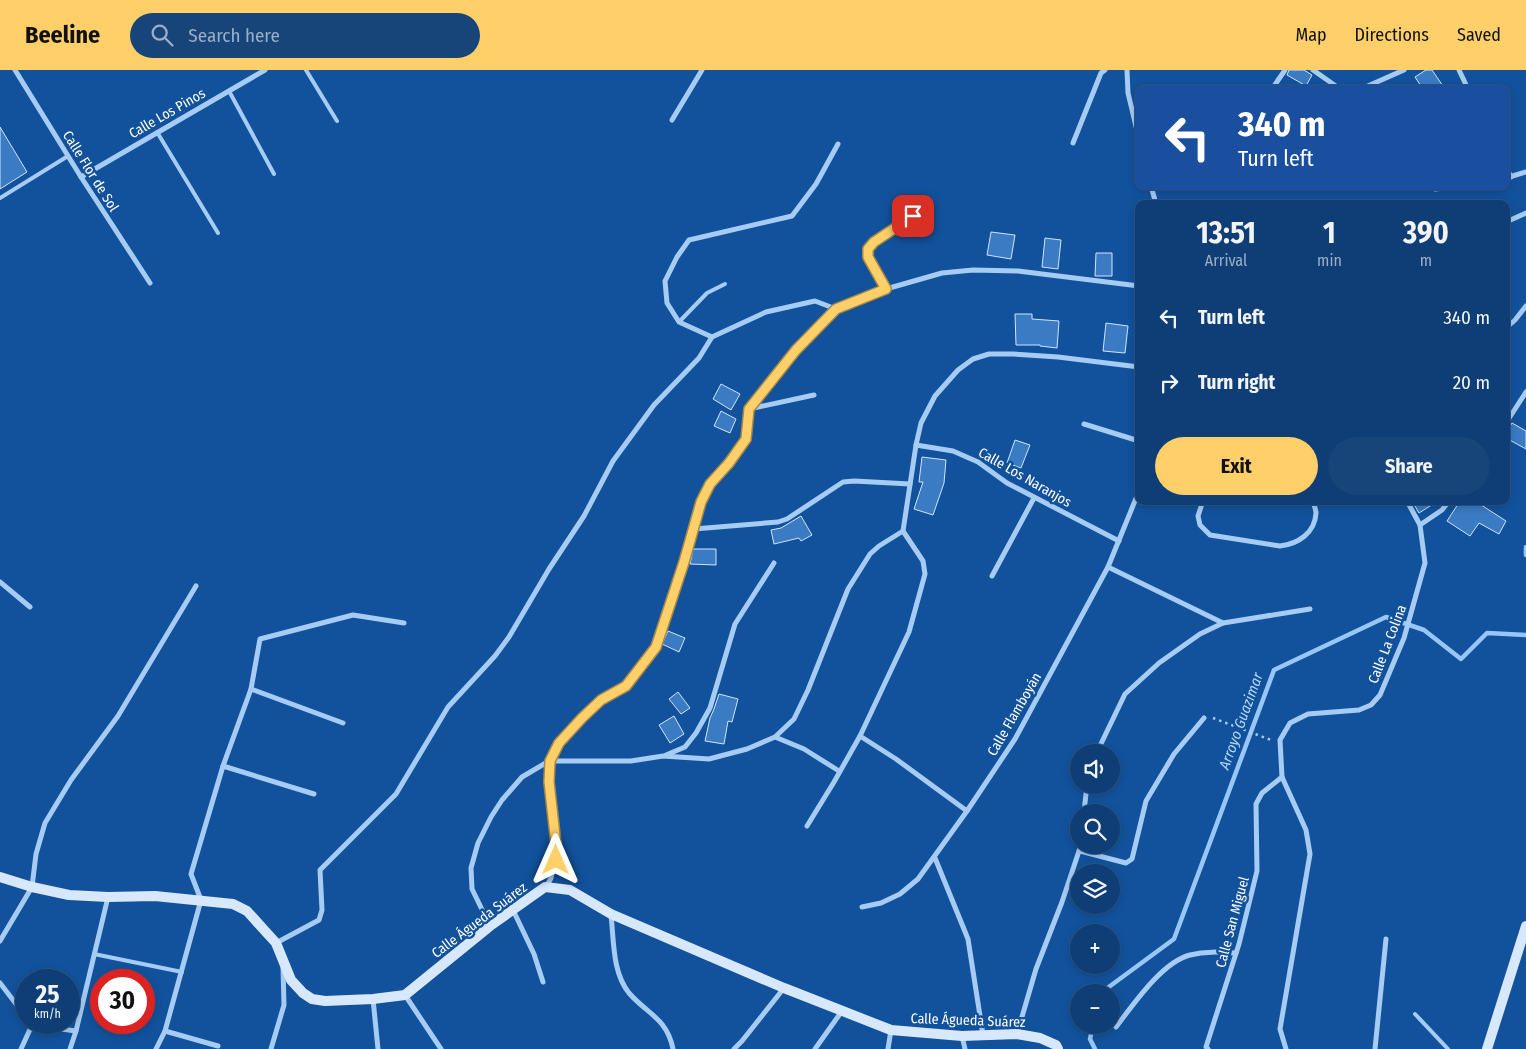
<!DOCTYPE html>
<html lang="en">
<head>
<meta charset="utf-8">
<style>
	:root { --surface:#0e3e75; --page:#17457a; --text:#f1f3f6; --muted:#9baec5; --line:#2e5787; --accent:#ffd06a }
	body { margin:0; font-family:"Fira Sans Condensed",sans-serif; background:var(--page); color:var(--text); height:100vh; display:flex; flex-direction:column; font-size:19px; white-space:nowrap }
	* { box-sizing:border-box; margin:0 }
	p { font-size:16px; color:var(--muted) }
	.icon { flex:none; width:28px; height:28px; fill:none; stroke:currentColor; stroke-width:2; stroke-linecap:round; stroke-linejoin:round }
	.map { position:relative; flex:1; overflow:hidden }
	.panel { position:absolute; left:1135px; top:130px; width:375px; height:305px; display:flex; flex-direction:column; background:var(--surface); border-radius:10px; box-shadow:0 2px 8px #0003,0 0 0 1px var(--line) }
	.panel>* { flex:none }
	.hud { position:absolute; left:1135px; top:15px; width:375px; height:105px; border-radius:10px; box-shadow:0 2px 8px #0003,0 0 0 1px var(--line); background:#1a4fa0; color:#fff; overflow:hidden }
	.controls { position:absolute; left:1070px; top:674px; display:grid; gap:10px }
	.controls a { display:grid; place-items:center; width:50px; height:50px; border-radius:50%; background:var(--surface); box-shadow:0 2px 8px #0003,0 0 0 1px var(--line); font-size:25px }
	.speed { position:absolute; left:15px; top:899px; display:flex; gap:10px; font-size:25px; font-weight:700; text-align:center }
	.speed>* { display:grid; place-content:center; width:65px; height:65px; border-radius:50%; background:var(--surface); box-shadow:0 2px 8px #0003,0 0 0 1px var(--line); line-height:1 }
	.speed small { font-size:12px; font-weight:400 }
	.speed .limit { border:8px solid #d22; background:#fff; color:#111 }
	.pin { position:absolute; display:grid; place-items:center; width:42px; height:42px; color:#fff; margin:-21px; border-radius:10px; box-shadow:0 2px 8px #0006 }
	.me { position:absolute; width:55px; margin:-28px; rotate:0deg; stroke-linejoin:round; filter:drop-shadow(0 0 4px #0008) }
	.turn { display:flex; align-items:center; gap:18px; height:105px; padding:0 20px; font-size:22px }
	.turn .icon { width:65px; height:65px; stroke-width:2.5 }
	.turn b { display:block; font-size:35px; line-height:42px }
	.eta { display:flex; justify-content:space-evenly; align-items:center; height:85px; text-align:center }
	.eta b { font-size:30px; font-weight:700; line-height:35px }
	.action { display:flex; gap:10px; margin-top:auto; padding:10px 20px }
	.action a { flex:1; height:58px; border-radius:30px; background:var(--accent); color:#111; font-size:20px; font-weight:700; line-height:58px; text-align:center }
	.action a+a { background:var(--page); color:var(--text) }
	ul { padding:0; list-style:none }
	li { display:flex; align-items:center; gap:15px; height:65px; padding:0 20px }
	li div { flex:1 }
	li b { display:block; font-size:19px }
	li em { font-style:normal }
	header { display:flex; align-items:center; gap:30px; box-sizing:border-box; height:70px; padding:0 25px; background:var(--accent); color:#111 }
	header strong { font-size:24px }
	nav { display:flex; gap:28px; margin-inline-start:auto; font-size:18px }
	.search { width:350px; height:45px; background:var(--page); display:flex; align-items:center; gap:12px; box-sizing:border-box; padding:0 18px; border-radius:28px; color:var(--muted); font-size:19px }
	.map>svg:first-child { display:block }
</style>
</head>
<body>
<header>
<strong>Beeline</strong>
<div class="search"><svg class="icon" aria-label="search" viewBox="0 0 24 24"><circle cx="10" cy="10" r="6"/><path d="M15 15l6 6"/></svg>Search here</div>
<nav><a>Map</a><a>Directions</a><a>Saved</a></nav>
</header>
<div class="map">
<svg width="1526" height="979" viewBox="0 0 1526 979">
	<rect width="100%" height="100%" fill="#12529c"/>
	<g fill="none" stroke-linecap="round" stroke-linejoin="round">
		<g stroke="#98c7f7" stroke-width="4.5">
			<path d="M1526,477V485"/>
			<path d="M1102,922L1174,869L1274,600L1386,547L1424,560L1461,589L1487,563L1526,565"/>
			<path d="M1093,955L1090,969L1095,979"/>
		</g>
	</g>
	<g fill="#3a7bc3" stroke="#cfe5fe">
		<path d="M1289,0H1304L1312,5L1306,16L1287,5Z"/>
		<path d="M1426,0H1432L1445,19H1423L1415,7Z"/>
		<path d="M0,57L27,102L0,119Z"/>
		<path d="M991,162L1015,165L1011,189L987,185Z"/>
		<path d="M1045,168L1061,170L1058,199L1042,197Z"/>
		<path d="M1096,183H1112V206H1095Z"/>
		<path d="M1015,244H1032V249L1059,251L1057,278L1040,276V275H1016Z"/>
		<path d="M1106,253L1128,256L1125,283L1103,281Z"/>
		<path d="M721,314L740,324L731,340L713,329Z"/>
		<path d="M721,341L736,349L730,363L714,356Z"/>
		<path d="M1512,353L1526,361V379L1506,368V363Z"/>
		<path d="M1015,370L1030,375L1021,398L1007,393Z"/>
		<path d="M922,387L946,390L944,413L933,445L914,439L923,412H919Z"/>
		<path d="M1412,431H1438L1419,443Z"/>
		<path d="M1460,431H1475L1506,451L1499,464L1479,453L1470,466L1447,451Z"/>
		<path d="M801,446L812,465L801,471L799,468L774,474L771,460L781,458Z"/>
		<path d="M693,479H716V495L690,494Z"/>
		<path d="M668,561L685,568L679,582L662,574Z"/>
		<path d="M678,622L690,638L681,644L669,629Z"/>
		<path d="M719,624L738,629L732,652L728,651L724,674L705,671L710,648L714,639Z"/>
		<path d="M674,646L684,664L670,673L659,655Z"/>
	</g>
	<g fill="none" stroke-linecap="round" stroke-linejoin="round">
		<path stroke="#a6ccf4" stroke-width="2.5" stroke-dasharray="2.5 4" stroke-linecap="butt" d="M1213,648L1271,670"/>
		<g stroke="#a6ccf4" stroke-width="4">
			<path d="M306,0L337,51"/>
			<path d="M229,21L274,104"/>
			<path d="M157,62L218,163"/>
			<path d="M0,128L68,86"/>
			<path d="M679,252L707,223L725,214"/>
			<path d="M94,884L182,902"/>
			<path d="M1415,944L1448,979"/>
		</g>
		<g stroke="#a6ccf4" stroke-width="5">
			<path d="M15,0L81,107L150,213"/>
			<path d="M1127,0L1128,23L1139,69"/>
			<path d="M1313,0L1340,19"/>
			<path d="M1459,0L1468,19"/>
			<path d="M1272,19L1285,0"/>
			<path d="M1361,19L1404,0"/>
			<path d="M672,50L702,0"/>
			<path d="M1073,73L1101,3L1105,0"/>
			<path d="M1506,97L1511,107"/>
			<path d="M81,107L265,0"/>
			<path d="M1506,108L1526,102"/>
			<path d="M1151,116L1156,134"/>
			<path d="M1428,116L1435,119L1462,116"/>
			<path d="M1506,152L1526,143"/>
			<path d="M886,219L868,187V179L874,172L926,137"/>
			<path d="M1506,258L1515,250L1526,236"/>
			<path d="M712,267L679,252L667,233L665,211L677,187L689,170L792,146L816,114L838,74"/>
			<path d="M749,339L814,325"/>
			<path d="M1506,353L1526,322"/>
			<path d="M1084,354L1139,371"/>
			<path d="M916,375L953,381L978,392L1007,413L1119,471"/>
			<path d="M1203,431L1198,446L1200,455L1210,465L1280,476C1298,474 1315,463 1316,443C1316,440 1314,435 1313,431"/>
			<path d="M1420,455L1442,440L1449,431"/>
			<path d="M694,459L778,452L787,449L843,412L854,411L910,414"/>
			<path d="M1108,497L1223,553"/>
			<path d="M992,506L1034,428"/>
			<path d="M0,512L30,537"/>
			<path d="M251,619L343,653"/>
			<path d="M775,667L804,679L839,701"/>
			<path d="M1097,682L1125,624L1159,593L1200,564L1223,553L1310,539"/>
			<path d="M666,685L685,677L696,663L710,638L735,554L774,493"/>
			<path d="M223,696L314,724"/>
			<path d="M967,741L896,689L860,666L909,562L925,504L923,491L903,461L916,375L921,353L935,326L958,300L973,289L989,284H1013L1058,287L1139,297"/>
			<path d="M1084,742L1087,715"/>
			<path d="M807,756L834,712L860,666"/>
			<path d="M1080,781L1126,793L1132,789L1146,731L1174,684L1204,648"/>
			<path d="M935,788L968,869L983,965"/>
			<path d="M546,817L551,808L555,790L556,774L549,713V691L559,673L582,648L601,630L626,616L656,577L685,492L701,433L710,414L729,393L746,369L749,339L796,280L836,239L886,219L942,203L973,200L1018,201L1139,216"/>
			<path d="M862,837L881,833L900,824L918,809L967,741L1015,669L1108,497L1139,421"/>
			<path d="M513,840L534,884L543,912"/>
			<path d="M611,845C614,870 612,902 629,923C647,944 667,948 673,979"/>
			<path d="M490,856L472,819L471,798L478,773L491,747L502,730L522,707L549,691H631L663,686L709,689L747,679L775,667L794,649L808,620L848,519L870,484L879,476L903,461"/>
			<path d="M0,871L32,817L36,784L45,753L71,710L118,646L196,516"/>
			<path d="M276,873L319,850L322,840L320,800L396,724L448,637L495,586L509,567L549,499L584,446L613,391L654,335L699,288L712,267L766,242L815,231L836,239"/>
			<path d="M0,913L26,947"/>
			<path d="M405,925L441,979"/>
			<path d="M373,929L378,979"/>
			<path d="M30,952L32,955L76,961"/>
			<path d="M1116,957C1133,935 1162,892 1190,885C1206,881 1220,882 1236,883"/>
			<path d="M165,961L218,976"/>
			<path d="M1017,964L1036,899L1062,832L1081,775"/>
			<path d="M962,966L965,979"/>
			<path d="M21,979L32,955"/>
			<path d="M70,979L76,961L108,827"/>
			<path d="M156,979L165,961L201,830L191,804L223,696L251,619L260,569L353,545L404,553"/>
			<path d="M271,979L284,935L283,898"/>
			<path d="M734,979L742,971L784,918"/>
			<path d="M815,979L842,941"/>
			<path d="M888,979L891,960"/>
			<path d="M1208,979L1206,977L1239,874L1257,801L1256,734L1262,723L1282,707"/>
			<path d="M1286,979L1280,959L1310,784L1306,760L1282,707L1280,670L1290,653L1308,644L1359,640L1371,635L1380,625L1404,568L1425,493L1420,455L1407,431"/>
			<path d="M1375,979L1386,869"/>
		</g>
		<g stroke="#d7e8fd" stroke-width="10">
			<path d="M0,807L32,817L69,825L108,827L155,826L233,834L247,841L276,873L291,910L303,923L312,929L325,931L373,929L405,925L490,856L545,817L570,820L611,844L784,918L891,960L962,966L1017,964L1040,968L1056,975L1058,979"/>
			<path d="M1487,979L1526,856"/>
		</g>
	</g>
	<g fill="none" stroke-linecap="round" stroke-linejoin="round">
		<g stroke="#a68745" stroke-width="12">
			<path id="route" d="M556,790V774L549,712L550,691L559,673L582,648L601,630L626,616L656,577L684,492L701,432L710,414L729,393L746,369L749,339L796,280L836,239L886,219L868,187V179L874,172L913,146"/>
		</g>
		<use href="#route" stroke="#ffd06a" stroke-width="9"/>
	</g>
	<g text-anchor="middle" stroke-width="5" stroke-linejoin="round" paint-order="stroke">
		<g font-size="14" fill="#fff" stroke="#12529c">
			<text transform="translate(167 43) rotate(-30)" y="5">Calle Los Pinos</text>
			<text transform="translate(91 101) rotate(58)" y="5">Calle Flor de Sol</text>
			<text transform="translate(1025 407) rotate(30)" y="5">Calle Los Naranjos</text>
			<text transform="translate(1387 574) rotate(-69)" y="5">Calle La Colina</text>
			<text transform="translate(1014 644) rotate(-60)" y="5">Calle Flamboyán</text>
			<text transform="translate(479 850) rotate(-37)" y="5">Calle Águeda Suárez</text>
			<text transform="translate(1232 852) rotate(-75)" y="5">Calle San Miguel</text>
			<text transform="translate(968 950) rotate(2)" y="5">Calle Águeda Suárez</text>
		</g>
		<g font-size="15" font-style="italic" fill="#b3d6fb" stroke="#12529c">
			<text transform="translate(1241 651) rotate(-70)" y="5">Arroyo Guazimar</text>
		</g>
	</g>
</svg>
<div class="controls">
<a><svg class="icon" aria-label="sound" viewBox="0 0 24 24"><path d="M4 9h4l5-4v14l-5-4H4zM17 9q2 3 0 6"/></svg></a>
<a><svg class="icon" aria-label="search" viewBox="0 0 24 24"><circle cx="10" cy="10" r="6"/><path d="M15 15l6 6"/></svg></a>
<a><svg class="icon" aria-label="layers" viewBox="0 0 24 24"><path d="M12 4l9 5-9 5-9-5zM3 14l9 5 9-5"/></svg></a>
<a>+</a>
<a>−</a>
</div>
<div class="speed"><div>25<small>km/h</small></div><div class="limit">30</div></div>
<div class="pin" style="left:913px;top:146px;background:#d93025"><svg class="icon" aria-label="arrive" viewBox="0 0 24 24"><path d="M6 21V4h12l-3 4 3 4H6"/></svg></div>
<svg class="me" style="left:556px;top:790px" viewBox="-20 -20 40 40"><path d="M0-17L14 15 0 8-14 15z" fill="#ffd06a" stroke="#fff" stroke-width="4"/></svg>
<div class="hud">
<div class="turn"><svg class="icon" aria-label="left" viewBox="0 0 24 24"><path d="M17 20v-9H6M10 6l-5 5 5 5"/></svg><div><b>340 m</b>Turn left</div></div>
</div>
<section class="panel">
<div class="eta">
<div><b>13:51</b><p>Arrival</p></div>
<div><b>1</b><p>min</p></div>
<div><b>390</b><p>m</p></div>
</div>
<ul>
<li><svg class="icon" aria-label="left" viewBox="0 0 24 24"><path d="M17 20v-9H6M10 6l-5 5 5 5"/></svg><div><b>Turn left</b></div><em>340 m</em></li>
<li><svg class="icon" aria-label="right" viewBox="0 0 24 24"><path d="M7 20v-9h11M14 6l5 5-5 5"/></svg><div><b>Turn right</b></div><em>20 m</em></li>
</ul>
<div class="action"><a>Exit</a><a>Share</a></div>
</section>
</div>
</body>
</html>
